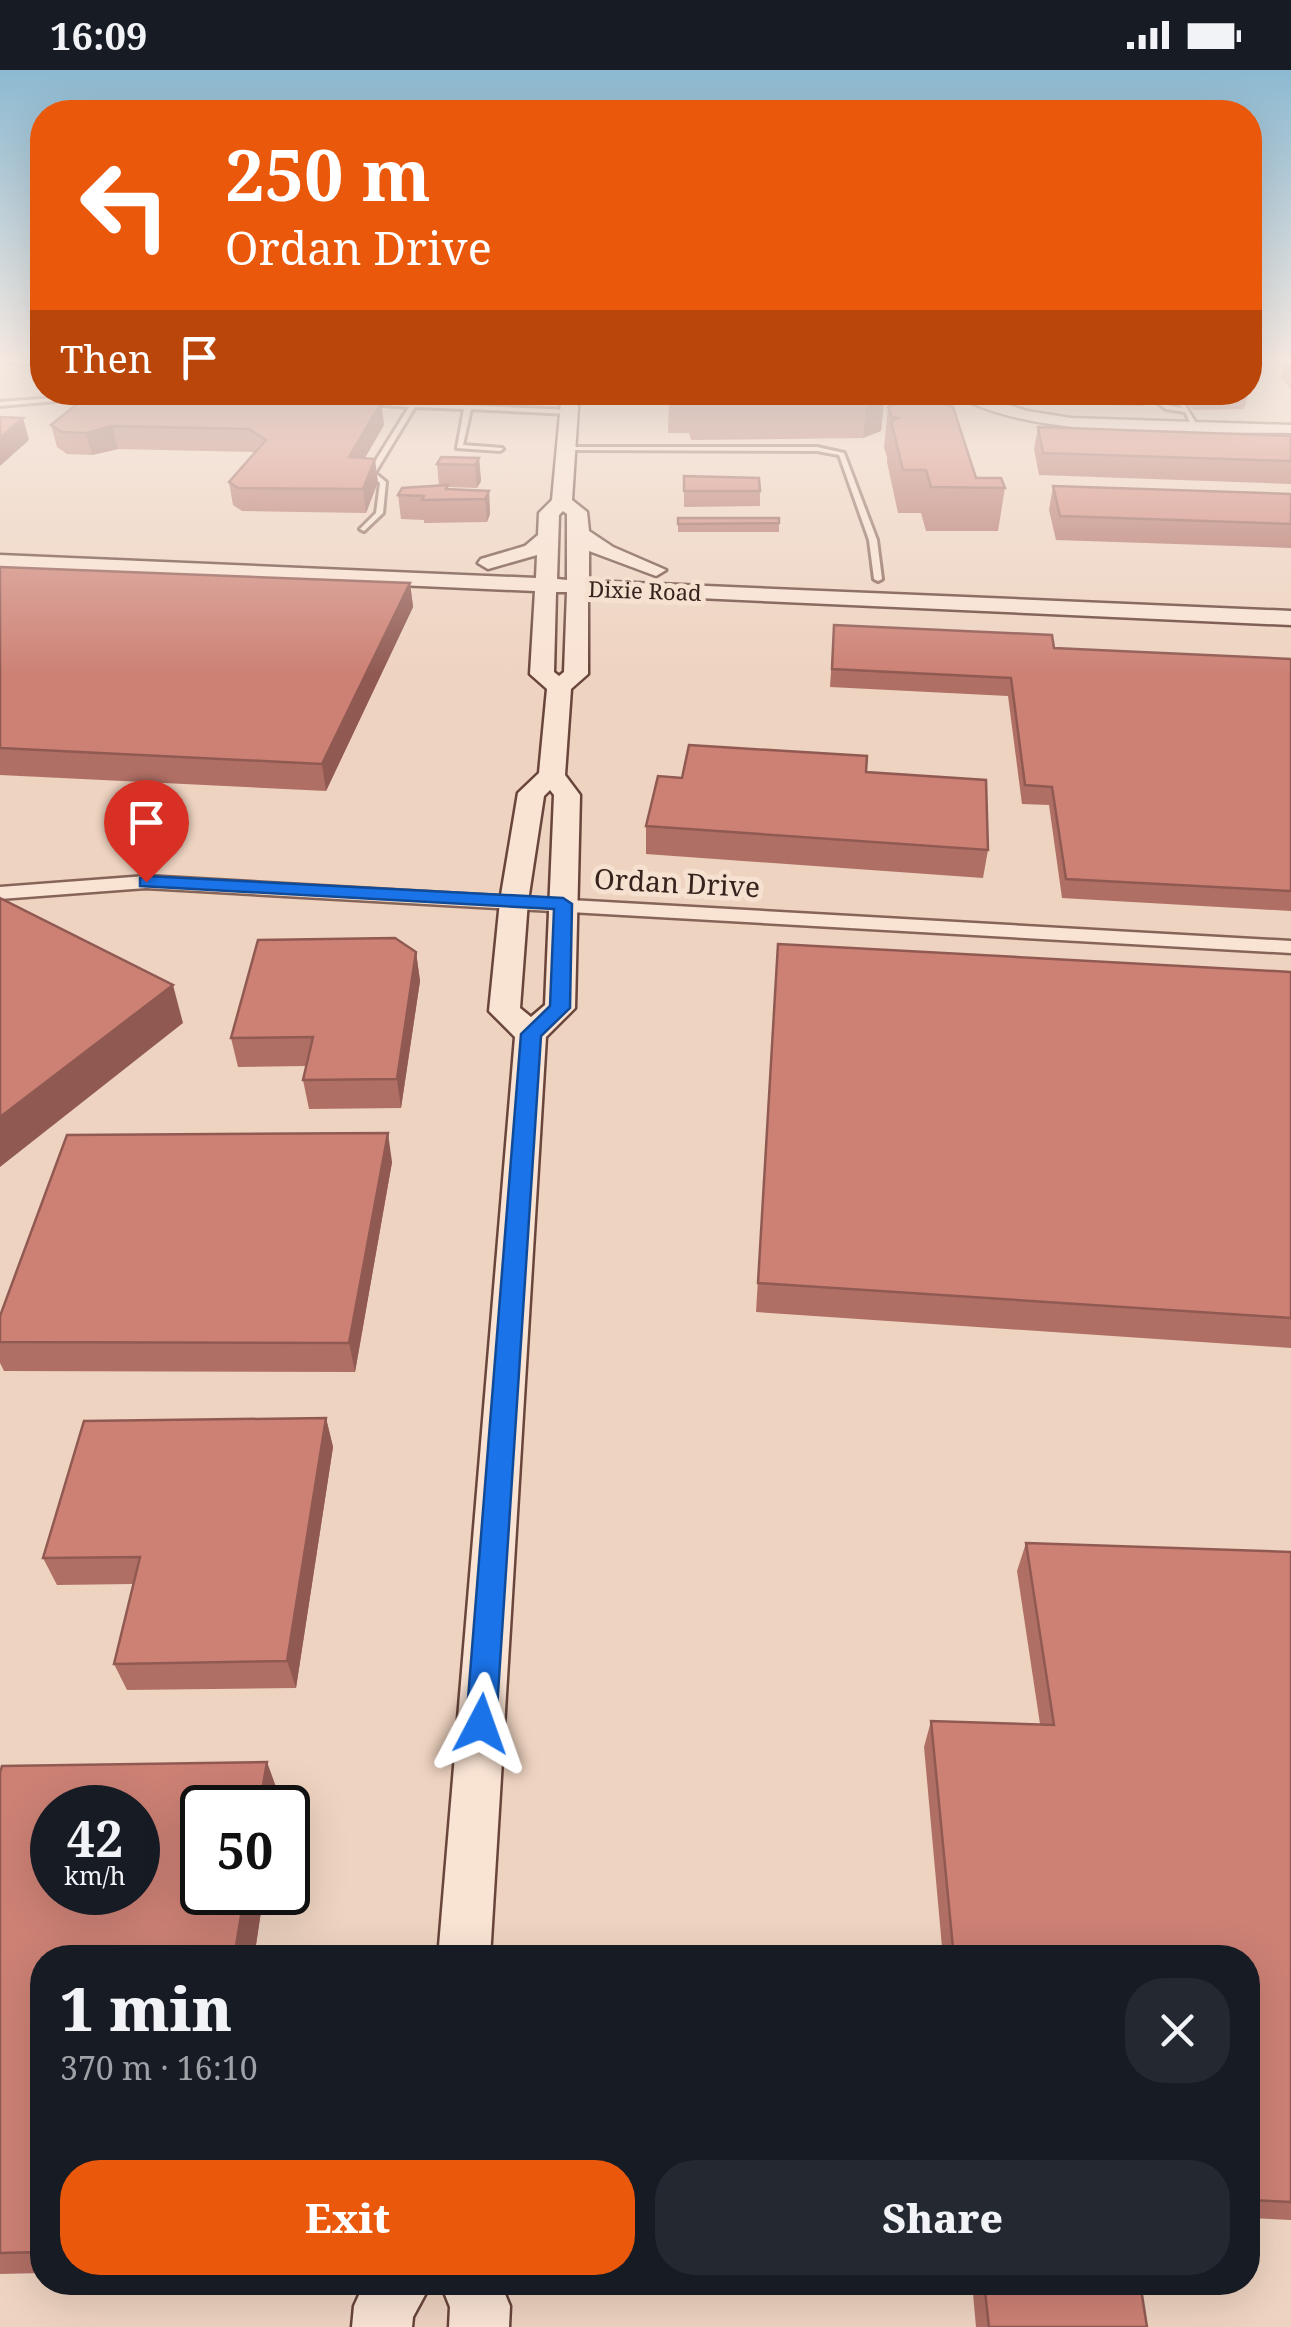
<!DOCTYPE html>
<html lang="en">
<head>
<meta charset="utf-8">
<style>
	:root { --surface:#171b24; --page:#242831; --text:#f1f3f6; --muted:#9ea1a6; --accent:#ea580c }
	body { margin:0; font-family:"Noto Serif",serif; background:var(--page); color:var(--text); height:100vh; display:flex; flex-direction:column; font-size:38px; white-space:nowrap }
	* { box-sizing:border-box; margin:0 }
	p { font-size:32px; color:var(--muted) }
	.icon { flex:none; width:55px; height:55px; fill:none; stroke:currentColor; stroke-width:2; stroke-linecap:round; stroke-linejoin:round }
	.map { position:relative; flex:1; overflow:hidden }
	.panel { position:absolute; left:30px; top:1875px; width:1230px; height:350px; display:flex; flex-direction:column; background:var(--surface); border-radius:40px; box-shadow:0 10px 40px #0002 }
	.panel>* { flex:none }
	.hud { position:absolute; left:30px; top:30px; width:1232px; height:305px; border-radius:40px; box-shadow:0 10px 40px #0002; background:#ea580c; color:#fff; overflow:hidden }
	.speed { position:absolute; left:30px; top:1715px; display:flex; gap:20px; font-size:50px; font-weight:700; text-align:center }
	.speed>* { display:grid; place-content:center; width:130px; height:130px; border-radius:50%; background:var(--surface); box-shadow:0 10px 40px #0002; line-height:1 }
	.speed small { font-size:25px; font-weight:400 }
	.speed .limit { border:5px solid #111; border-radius:15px; background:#fff; color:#111 }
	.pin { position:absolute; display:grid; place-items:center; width:85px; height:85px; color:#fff; margin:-102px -42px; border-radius:50% 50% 50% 0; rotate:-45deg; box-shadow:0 0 10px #0007 }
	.pin .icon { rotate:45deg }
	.me { position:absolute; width:110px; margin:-55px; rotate:4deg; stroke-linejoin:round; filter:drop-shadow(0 0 8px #0008) }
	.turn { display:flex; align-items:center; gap:35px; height:210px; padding:0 30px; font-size:45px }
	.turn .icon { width:130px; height:130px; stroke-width:2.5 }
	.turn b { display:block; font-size:70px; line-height:85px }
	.then { display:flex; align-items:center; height:95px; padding:0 30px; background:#0003; gap:20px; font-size:38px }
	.round { display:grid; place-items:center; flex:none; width:105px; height:105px; border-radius:40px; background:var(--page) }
	.summary { display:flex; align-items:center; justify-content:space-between; height:170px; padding:0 30px }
	h1 { font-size:60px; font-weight:800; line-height:75px }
	.action { display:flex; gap:20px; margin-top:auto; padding:20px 30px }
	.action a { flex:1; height:115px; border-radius:40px; background:var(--accent); color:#fff; font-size:40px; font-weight:800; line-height:115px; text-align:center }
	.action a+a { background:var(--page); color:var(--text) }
	.status { display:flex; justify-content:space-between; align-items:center; height:70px; padding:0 50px; background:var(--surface); direction:ltr }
	.status svg { height:28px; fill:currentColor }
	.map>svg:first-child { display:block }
</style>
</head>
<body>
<div class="status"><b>16:09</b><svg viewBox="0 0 49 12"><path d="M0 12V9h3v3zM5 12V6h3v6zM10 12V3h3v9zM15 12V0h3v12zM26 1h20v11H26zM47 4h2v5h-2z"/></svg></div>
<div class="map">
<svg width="1291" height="2257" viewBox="0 0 1291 2257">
	<rect width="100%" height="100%" fill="#eed3c0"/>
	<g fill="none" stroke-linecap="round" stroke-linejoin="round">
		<g stroke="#876458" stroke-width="6">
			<g id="lane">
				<path d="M0,289L42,292V296L0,291Z"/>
				<path d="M372,322H378L376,331L569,340L572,342L569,344L471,339L463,375L502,378L503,379L500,381L457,378L464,339L415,337L375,403L386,412L383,443L364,461L360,459L376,443L380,413L368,403L409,337L370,334Z"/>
				<path d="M880,322H900L868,328L865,326Z"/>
				<path d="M1143,322H1151L1170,336L1182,338L1171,322H1177L1197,355L1192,356L1185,342L1166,339Z"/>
				<path d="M683,325L685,328L570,329L567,327L570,325Z"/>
				<path d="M81,326L79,329L0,336V332Z"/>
				<path d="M566,377H817L844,383L877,470L882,509L878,511L874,509L869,470L839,385L817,381L564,380L563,379Z"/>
			</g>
		</g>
		<g stroke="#876458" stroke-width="5">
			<g id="street">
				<path d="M952,322H969L1027,341L1071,348L1291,355V363C1201,361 1026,372 952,322Z"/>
				<path d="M146,806L1291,871V883L146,818L0,829V817Z"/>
			</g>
		</g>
		<g stroke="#69453b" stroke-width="5">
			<g id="secondary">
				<path d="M562,322H579L572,430L587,442L589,461L613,477L666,500L656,506L589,481V511L1291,541V555L588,523V604L571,619L565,705L580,725L575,938L546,967L490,1888H438L515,967L489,941L500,831L518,723L539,703L547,619L530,604L535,521L0,497V485L536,508L537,485L488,499L478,493L481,489L525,476L538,465L539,443L552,430ZM563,441L567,444V510L557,509L559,445ZM556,522H567L564,602L559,606L554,602ZM550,720L554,725L545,935L531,947L520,938L528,831L544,726Z"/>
				<path d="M365,2212H432L413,2247L412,2257H352L354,2236Z"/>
				<path d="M440,2212H500L510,2236L509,2257H449L450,2237Z"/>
			</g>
		</g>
		<use href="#lane" fill="#f9e3d3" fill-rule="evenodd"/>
		<use href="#street" fill="#f9e3d3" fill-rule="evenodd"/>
		<use href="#secondary" fill="#f9e3d3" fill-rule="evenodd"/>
	</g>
	<g fill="#b06f65">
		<path d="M1281,289H1291V319L1281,308L1285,293Z"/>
		<path d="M239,322H348L346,328L240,326Z"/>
		<path d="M399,322H517L496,334L399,331Z"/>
		<path d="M669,322H885L881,361L863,368L691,370L689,363H668Z"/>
		<path d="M1028,322H1146L1143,336L1081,334L1031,326Z"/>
		<path d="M1178,322H1249L1244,339L1193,340Z"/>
		<path d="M381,333L384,355L365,388L378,412L366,443L242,441L233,435L229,412L255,383L253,382L118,379L92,385L67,384L57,377L51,355Z"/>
		<path d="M888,337L976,408L1005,418L998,461H926L921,443H898L887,392V387L884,378Z"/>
		<path d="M1038,357L1291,366V414L1039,405L1034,379Z"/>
		<path d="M479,388L481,411L477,418L448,417V419L489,421L490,444L487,452L424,453V450L401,449L398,425L439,416L437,394Z"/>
		<path d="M684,406L760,421V436L684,437Z"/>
		<path d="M1053,416L1291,424V478L1056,470L1049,440Z"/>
		<path d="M678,448L779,453V462H678Z"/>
		<path d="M0,497L410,513L413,537L326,721L0,705Z"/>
		<path d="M834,555L1054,578L1291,589V841L1062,828L1049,735L1022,734L1008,626L830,617Z"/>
		<path d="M682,708L988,780L983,808L646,784V756Z"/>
		<path d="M778,874L1291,902V1278L756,1242Z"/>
		<path d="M416,882L420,911L401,1038L309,1039L303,1010L306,996L238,997L231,968Z"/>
		<path d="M392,1092L355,1302L4,1301L0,1293V1246Z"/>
		<path d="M326,1348L333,1377L296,1618L127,1620L114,1594L133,1514L57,1515L43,1488Z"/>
		<path d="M1026,1473L1291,1482V2150L1248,2148V1888H943L924,1677L931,1651L1040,1654L1017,1501Z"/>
		<path d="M0,1703L279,1725L277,1738H202V1822H264L254,1888H42V2203L0,2204Z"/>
		<path d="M972,2212H1140L1147,2257H976Z"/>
	</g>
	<g fill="#905a52">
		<path d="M495,322H517L496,334Z"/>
		<path d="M881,322H885L881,361L863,368L867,328Z"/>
		<path d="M381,333L384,355L352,410L349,387Z"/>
		<path d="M23,348L29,370L0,396V368Z"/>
		<path d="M112,356L118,379L92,385L86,363Z"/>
		<path d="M479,388L481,411L477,418L475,395Z"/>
		<path d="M375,389L378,412L366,443L363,419Z"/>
		<path d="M489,421L490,444L487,452L485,429Z"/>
		<path d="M410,513L413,537L326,721L322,694Z"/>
		<path d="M416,882L420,911L401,1038L397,1009Z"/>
		<path d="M173,915L183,953L0,1097V1047Z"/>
		<path d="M388,1063L392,1092L355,1302L349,1273Z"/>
		<path d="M326,1348L333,1377L296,1618L287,1591Z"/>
		<path d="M267,1692L279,1725L277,1738H259Z"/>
		<path d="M245,1822H264L254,1888H234Z"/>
	</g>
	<g fill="#cd8175" stroke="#905a52" stroke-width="2.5" fill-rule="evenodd">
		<path d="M92,322L381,333L349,387L375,389L363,419L238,418L229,412L266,370L249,359L112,356L86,363L62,362L51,355Z"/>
		<path d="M690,322H881L867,328L691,329Z"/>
		<path d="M904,330H931L953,337L976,408H1001L1005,418L931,417L926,400H903L891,351L898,348L892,347L888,337Z"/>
		<path d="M0,347L23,348L0,368Z"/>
		<path d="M1038,357L1291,366V391L1043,383Z"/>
		<path d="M441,387L479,388L475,395L437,394Z"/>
		<path d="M684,406L759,408L760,421H684Z"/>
		<path d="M448,415L446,419L489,421L485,429L422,430L424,426L398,425L402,418Z"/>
		<path d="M1053,416L1291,424V454L1060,446Z"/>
		<path d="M678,448H779V453L678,454Z"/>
		<path d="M0,497L410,513L322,694L0,678Z"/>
		<path d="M834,555L1052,565L1054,578L1291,589V821L1066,809L1052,717L1025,715L1011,608L832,599Z"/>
		<path d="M689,675L867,686L866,702L986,710L988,780L646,756L658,706L682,708Z"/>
		<path d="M0,828L173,915L0,1047Z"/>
		<path d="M395,868L416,882L397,1009L303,1010L313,967L231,968L258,870Z"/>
		<path d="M778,874L1291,902V1248L758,1213Z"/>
		<path d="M388,1063L349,1273L0,1272V1246L67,1065Z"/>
		<path d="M326,1348L287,1591L114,1594L140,1487L43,1488L84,1351Z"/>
		<path d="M1026,1473L1291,1482V2132L1248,2130V1888H954L931,1651L1054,1655Z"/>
		<path d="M267,1692L259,1738H202V1822H245L234,1888H42V2182L0,2183V1703L2,1696ZM52,1738H138V1822H52Z"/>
		<path d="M984,2212H1140L1147,2257H989Z"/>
	</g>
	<linearGradient id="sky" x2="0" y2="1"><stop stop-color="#8cb9d1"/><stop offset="0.48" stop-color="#f7ebe3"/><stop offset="1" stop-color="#f7ebe3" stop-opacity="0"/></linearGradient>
	<rect width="1291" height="605" fill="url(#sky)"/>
	<path fill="#1a73e8" stroke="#114b97" stroke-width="2.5" d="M146,806L563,828L572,834L570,938L541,966L496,1654L492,1665L481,1669L471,1665L466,1654L521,964L550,936L554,839L140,816V808Z"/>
	<g text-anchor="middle" stroke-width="10" stroke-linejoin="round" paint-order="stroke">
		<g font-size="22" fill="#37221d" stroke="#f6e0d0">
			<text transform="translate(645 521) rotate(2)" y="8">Dixie Road</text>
		</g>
		<g font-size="28" fill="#37221d" stroke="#f6e0d0">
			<text transform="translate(677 813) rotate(3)" y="10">Ordan Drive</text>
		</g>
	</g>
</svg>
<div class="speed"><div>42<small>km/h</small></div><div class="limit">50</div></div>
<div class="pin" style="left:146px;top:812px;background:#d93025"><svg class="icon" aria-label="arrive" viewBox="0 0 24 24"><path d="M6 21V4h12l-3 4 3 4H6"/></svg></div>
<svg class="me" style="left:481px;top:1654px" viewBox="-20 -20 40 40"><path d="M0-17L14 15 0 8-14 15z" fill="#1a73e8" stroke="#fff" stroke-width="4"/></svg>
<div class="hud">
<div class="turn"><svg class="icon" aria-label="left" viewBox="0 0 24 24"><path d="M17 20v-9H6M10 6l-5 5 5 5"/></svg><div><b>250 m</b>Ordan Drive</div></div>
<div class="then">Then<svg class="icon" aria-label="arrive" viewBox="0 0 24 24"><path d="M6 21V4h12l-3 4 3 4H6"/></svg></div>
</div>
<section class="panel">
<div class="summary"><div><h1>1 min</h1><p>370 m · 16:10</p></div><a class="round"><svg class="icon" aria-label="close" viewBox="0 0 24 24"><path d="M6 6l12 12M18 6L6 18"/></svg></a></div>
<div class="action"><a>Exit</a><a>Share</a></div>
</section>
</div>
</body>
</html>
